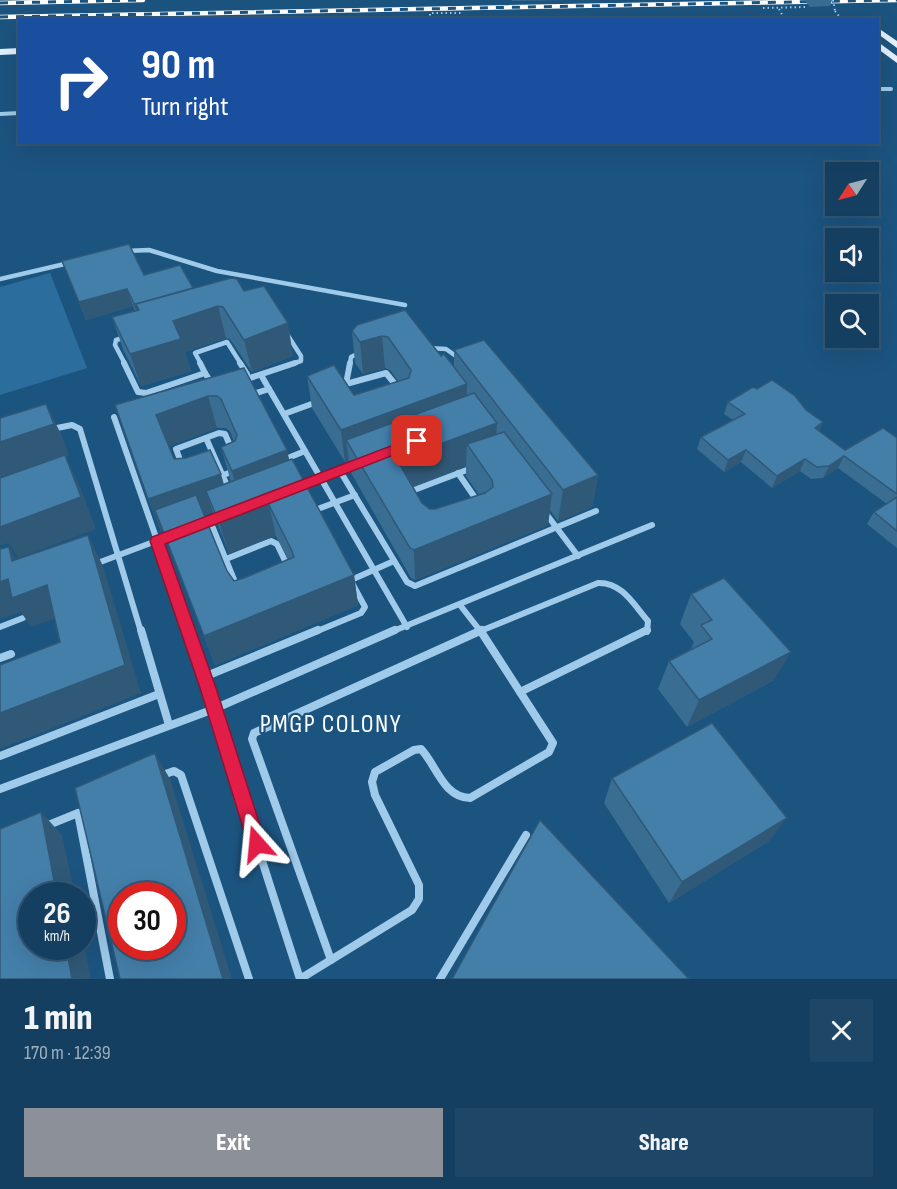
<!DOCTYPE html>
<html lang="en">
<head>
<meta charset="utf-8">
<style>
	:root { --surface:#153f60; --page:#1e4666; --text:#f1f3f6; --muted:#9dafbd; --line:#345875; --accent:#8c9099 }
	body { margin:0; font-family:"Sofia Sans Condensed",sans-serif; background:var(--page); color:var(--text); height:100vh; display:flex; flex-direction:column; font-size:22px; white-space:nowrap }
	* { box-sizing:border-box; margin:0 }
	p { font-size:20px; color:var(--muted) }
	.icon { flex:none; width:33px; height:33px; fill:none; stroke:currentColor; stroke-width:2; stroke-linecap:round; stroke-linejoin:round }
	.map { position:relative; height:979px; overflow:hidden }
	.panel { display:flex; flex-direction:column; background:var(--surface); flex:1 }
	.panel>* { flex:none }
	.banner { position:absolute; left:18px; top:18px; width:861px; height:126px; border-radius:0px; box-shadow:0 6px 24px #0002,0 0 0 2px var(--line); background:#1a4fa0; color:#fff; overflow:hidden }
	.needle { width:39px; rotate:234deg }
	.controls { position:absolute; left:825px; top:162px; display:grid; gap:12px }
	.controls a { display:grid; place-items:center; width:54px; height:54px; border-radius:0px; background:var(--surface); box-shadow:0 6px 24px #0002,0 0 0 2px var(--line); font-size:30px }
	.speed { position:absolute; left:18px; top:882px; display:flex; gap:12px; font-size:30px; font-weight:700; text-align:center }
	.speed>* { display:grid; place-content:center; width:78px; height:78px; border-radius:50%; background:var(--surface); box-shadow:0 6px 24px #0002,0 0 0 2px var(--line); line-height:1 }
	.speed small { font-size:15px; font-weight:400 }
	.speed .limit { border:9px solid #d22; background:#fff; color:#111 }
	.pin { position:absolute; display:grid; place-items:center; width:51px; height:51px; color:#fff; margin:-26px; border-radius:12px; box-shadow:0 3px 9px #0006 }
	.me { position:absolute; width:66px; margin:-33px; rotate:342deg; stroke-linejoin:round; filter:drop-shadow(0 0 4px #0008) }
	.turn { display:flex; align-items:center; gap:21px; height:126px; padding:0 24px; font-size:27px }
	.turn .icon { width:78px; height:78px; stroke-width:2.5 }
	.turn b { display:block; font-size:42px; line-height:51px }
	.round { display:grid; place-items:center; flex:none; width:63px; height:63px; border-radius:0px; background:var(--page) }
	.summary { display:flex; align-items:center; justify-content:space-between; height:102px; padding:0 24px }
	h1 { font-size:36px; font-weight:800; line-height:45px }
	.primary-button { display:flex; gap:12px; margin-top:auto; padding:12px 24px }
	.primary-button a { flex:1; height:69px; border-radius:0px; background:var(--accent); color:#fff; font-size:24px; font-weight:800; line-height:69px; text-align:center }
	.primary-button a+a { background:var(--page); color:var(--text) }
	.map>svg:first-child { display:block }
</style>
</head>
<body>
<div class="map">
<svg width="897" height="979" viewBox="0 0 897 979">
	<rect width="100%" height="100%" fill="#1c5480"/>
	<path fill="#2b6d9d" d="M50,273L87,368L0,395V287Z"/>
	<g fill="none" stroke-linecap="round" stroke-linejoin="round">
		<g stroke="#9fcae9" stroke-width="2" stroke-dasharray="1.5 3" stroke-linecap="butt">
			<path d="M763,8L805,7"/>
			<path d="M779,9L785,20"/>
			<path d="M835,11L842,20"/>
			<path d="M430,20V13H462"/>
		</g>
		<g stroke="#9fcae9" stroke-width="4">
			<path d="M878,89H891"/>
			<path d="M0,114L20,113"/>
		</g>
		<g stroke="#9fcae9" stroke-width="4.5">
			<path d="M126,251L149,250L217,271L405,305"/>
			<path d="M0,279L69,263"/>
			<path d="M427,348L446,349L460,359"/>
			<path d="M125,364L115,345L116,340L238,305L274,314L301,356V361L291,364"/>
			<path d="M201,364L195,353L227,342L241,364"/>
			<path d="M350,364L351,357L361,352"/>
		</g>
		<g stroke="#9fcae9" stroke-width="6">
			<path d="M124,363L138,392L146,393L205,373L214,387L220,388L295,363"/>
			<path d="M200,363L205,373"/>
			<path d="M240,363L247,374"/>
			<path d="M261,375L407,627"/>
			<path d="M346,384L386,373L399,389"/>
			<path d="M342,389L346,384L350,363"/>
			<path d="M250,395L269,389"/>
			<path d="M284,414L317,402"/>
			<path d="M114,417L189,632"/>
			<path d="M52,429L72,425L80,429L141,632"/>
			<path d="M219,433L225,434L240,469L195,485L189,484L176,449Z"/>
			<path d="M206,438L229,490"/>
			<path d="M288,458L305,451"/>
			<path d="M340,471L407,582L415,586L596,511"/>
			<path d="M458,473L478,502"/>
			<path d="M299,486L357,464"/>
			<path d="M409,492L472,468"/>
			<path d="M315,510L355,495"/>
			<path d="M544,511L578,556"/>
			<path d="M210,521L237,587"/>
			<path d="M202,524L223,516"/>
			<path d="M226,559L271,541L277,544L288,567"/>
			<path d="M95,564L172,535"/>
			<path d="M351,580L394,561"/>
			<path d="M460,605L481,632"/>
			<path d="M0,627L23,618"/>
			<path d="M315,632L361,613L365,607L352,583"/>
			<path d="M391,632L652,525"/>
			<path d="M478,632L598,583C622,582 634,605 648,621L647,632"/>
		</g>
		<g stroke="#9fcae9" stroke-width="8">
			<path d="M141,630L169,725"/>
			<path d="M188,630L300,979"/>
			<path d="M0,658L11,654"/>
			<path d="M204,677L318,630"/>
			<path d="M520,692L647,630"/>
			<path d="M0,756L159,694"/>
			<path d="M160,776L174,771L181,775L249,979"/>
			<path d="M0,789L214,709L395,630"/>
			<path d="M46,826L78,813L110,979"/>
			<path d="M331,960L252,739L254,733L482,630"/>
			<path d="M300,979L412,910L419,899V885L375,795L372,782L375,772L414,750L421,749C437,766 443,797 470,798L549,752L553,743L480,630"/>
			<path d="M440,979L526,835"/>
		</g>
		<g fill="#e2f1fe" fill-rule="evenodd">
			<path d="M878,28L897,41V48L878,34Z"/>
			<path d="M878,42L897,56V63L878,49Z"/>
			<path d="M20,48V54L0,55V49Z"/>
		</g>
		<g stroke="#fff" stroke-width="4.5">
			<g id="rail">
				<path d="M0,3L143,0"/>
				<path d="M0,17L897,0"/>
			</g>
		</g>
		<use href="#rail" stroke="#1c5480" stroke-width="3" stroke-dasharray="8" stroke-linecap="butt"/>
		<path stroke="#9fcae9" stroke-width="2" stroke-dasharray="1.5 3" stroke-linecap="butt" d="M833,0L835,11"/>
	</g>
	<g fill="#3a6d92" fill-rule="evenodd">
		<path d="M512,0H569L512,1Z"/>
		<path d="M804,0H832L830,6L810,7Z"/>
		<path d="M62,261L144,275L193,288L244,291L293,356L252,372L230,339L226,338L185,352L191,371L141,386L123,349L112,317L135,311L133,306L86,320Z"/>
		<path d="M357,325L441,356L454,368V350L598,475L592,507L558,521L550,510L548,525L415,580L411,578L350,471L349,461L345,462L312,408L307,376L354,395L398,381L390,370L385,368L363,374L355,363L352,331ZM466,466V476L479,495L435,509H430L422,503L413,487Z"/>
		<path d="M244,368L290,461L354,575L358,605L215,665L163,530L161,531L148,499L115,405ZM217,428H225L230,431L234,442L221,447L231,482L224,485L174,459L169,446ZM213,512L229,553L276,536L288,560L234,581L227,571L204,515Z"/>
		<path d="M757,389L806,410L823,422L819,431L845,450L897,438V548L867,524L874,512L887,504L838,468L823,478L811,479L800,471L772,488L741,462L724,472L697,449L701,437L733,420L724,414L728,402Z"/>
		<path d="M691,594L774,680L687,727L658,689L669,661L691,649L694,642L680,624Z"/>
		<path d="M612,778L769,841L669,903L604,803Z"/>
	</g>
	<g fill="#305977">
		<path d="M127,289L133,306L86,320L79,302Z"/>
		<path d="M218,306L226,338L185,352L191,371L141,386L130,354L173,321Z"/>
		<path d="M288,323L293,356L252,372L244,340Z"/>
		<path d="M382,336L385,368L363,374L360,342Z"/>
		<path d="M467,384L466,416L346,440L349,461L345,462L341,430Z"/>
		<path d="M208,396L217,428L167,447L156,415Z"/>
		<path d="M46,404L62,436L69,456L66,457L80,487L96,529L18,558L8,543L0,546V442Z"/>
		<path d="M823,422L818,434L815,428Z"/>
		<path d="M497,423L495,455L467,444L466,466L399,492L397,460Z"/>
		<path d="M287,450L294,482L240,502L232,471Z"/>
		<path d="M746,450L741,462L724,472L728,460Z"/>
		<path d="M844,456L838,468L823,478L829,466Z"/>
		<path d="M805,459L800,471L772,488L777,476Z"/>
		<path d="M221,474L230,506L206,491L213,512L161,531L148,499Z"/>
		<path d="M598,475L592,507L558,521L563,490Z"/>
		<path d="M552,494L548,525L415,580L414,550Z"/>
		<path d="M269,505L276,536L229,553L219,522Z"/>
		<path d="M88,535L103,566L141,693L0,749V713L125,665Z"/>
		<path d="M9,547L27,577L47,585L65,615L31,627L21,612L0,619V582L8,579L12,561Z"/>
		<path d="M354,575L358,605L215,665L204,636Z"/>
		<path d="M791,652L774,680L687,727L699,700Z"/>
		<path d="M155,753L170,779L232,979H223Z"/>
		<path d="M41,812L62,835L75,896H57Z"/>
		<path d="M787,818L769,841L669,903L682,882Z"/>
		<path d="M82,935L91,979H72L66,946H82Z"/>
	</g>
	<g fill="#447faa" stroke="#305977" stroke-width="1.5" fill-rule="evenodd">
		<path d="M129,244L144,275L180,265L193,288L136,304L138,310H137L127,289L79,302L62,261Z"/>
		<path d="M231,278L237,279L244,291L264,286L288,323L244,340L223,307L218,306L173,321L181,339L130,354L112,317L139,310L136,304Z"/>
		<path d="M405,310L441,356L444,354L467,384L341,430L307,376L334,365L354,395L409,378L411,370L388,337L382,336L360,342L352,331L357,325Z"/>
		<path d="M484,340L598,475L563,490L454,350Z"/>
		<path d="M244,368L287,450L232,471L221,447L235,441L237,435L221,399L217,396H208L156,415L174,459L186,458L210,450L221,474L148,499L115,405Z"/>
		<path d="M772,380L795,396L806,410L823,422L815,428L845,450L883,428L897,438V494L844,456L829,466L817,467L805,459L777,476L746,450L728,460L701,437L745,414L728,402L753,387L757,389Z"/>
		<path d="M474,393L497,423L397,460L422,503L430,509H435L485,493L493,487L492,480L467,444L504,432L552,494L414,550L410,548L346,440Z"/>
		<path d="M46,404L54,424L0,442V418Z"/>
		<path d="M65,455L81,497L0,527V478Z"/>
		<path d="M292,459L354,575L204,636L155,510L196,495L227,571L234,581L244,578L294,557L292,551L269,505L219,522L206,491Z"/>
		<path d="M897,497V531L874,512Z"/>
		<path d="M88,535L125,665L0,713V665L60,642L47,585L12,598L8,579L0,582V549L9,547L12,561Z"/>
		<path d="M724,578L791,652L699,700L669,661L712,639L701,625L712,620L691,594Z"/>
		<path d="M712,723L787,818L682,882L612,778Z"/>
		<path d="M155,753L223,979H120L75,788ZM122,896H172V946H122Z"/>
		<path d="M41,812L57,896H32V946H66L72,979H0V829Z"/>
		<path d="M540,820L689,979H452Z"/>
	</g>
	<path fill="#e11d48" stroke="#92132f" stroke-width="1.5" d="M417,436L424,441L422,444L165,544L216,688L266,844L263,850L257,853L250,850L248,844L200,688L150,541L152,537Z"/>
	<g text-anchor="middle" stroke-width="4.5" stroke-linejoin="round" paint-order="stroke">
		<g font-size="26" letter-spacing="1.5" fill="#fff" stroke="#1c5480">
			<text x="331" y="732">PMGP COLONY</text>
		</g>
	</g>
</svg>
<div class="controls">
<a><svg class="needle" viewBox="-14 -14 28 28"><path d="M0-13l5 13h-10z" fill="#e53935"/><path d="M0 13l5-13h-10z" fill="#9dafbd"/></svg></a>
<a><svg class="icon" aria-label="sound" viewBox="0 0 24 24"><path d="M4 9h4l5-4v14l-5-4H4zM17 9q2 3 0 6"/></svg></a>
<a><svg class="icon" aria-label="search" viewBox="0 0 24 24"><circle cx="10" cy="10" r="6"/><path d="M15 15l6 6"/></svg></a>
</div>
<div class="speed"><div>26<small>km/h</small></div><div class="limit">30</div></div>
<div class="pin" style="left:417px;top:441px;background:#d93025"><svg class="icon" aria-label="arrive" viewBox="0 0 24 24"><path d="M6 21V4h12l-3 4 3 4H6"/></svg></div>
<svg class="me" style="left:257px;top:844px" viewBox="-20 -20 40 40"><path d="M0-17L14 15 0 8-14 15z" fill="#e11d48" stroke="#fff" stroke-width="4"/></svg>
<div class="banner">
<div class="turn"><svg class="icon" aria-label="right" viewBox="0 0 24 24"><path d="M7 20v-9h11M14 6l5 5-5 5"/></svg><div><b>90 m</b>Turn right</div></div>
</div>
</div>
<section class="panel">
<div class="summary"><div><h1>1 min</h1><p>170 m · 12:39</p></div><a class="round"><svg class="icon" aria-label="close" viewBox="0 0 24 24"><path d="M6 6l12 12M18 6L6 18"/></svg></a></div>
<div class="primary-button"><a>Exit</a><a>Share</a></div>
</section>
</body>
</html>
